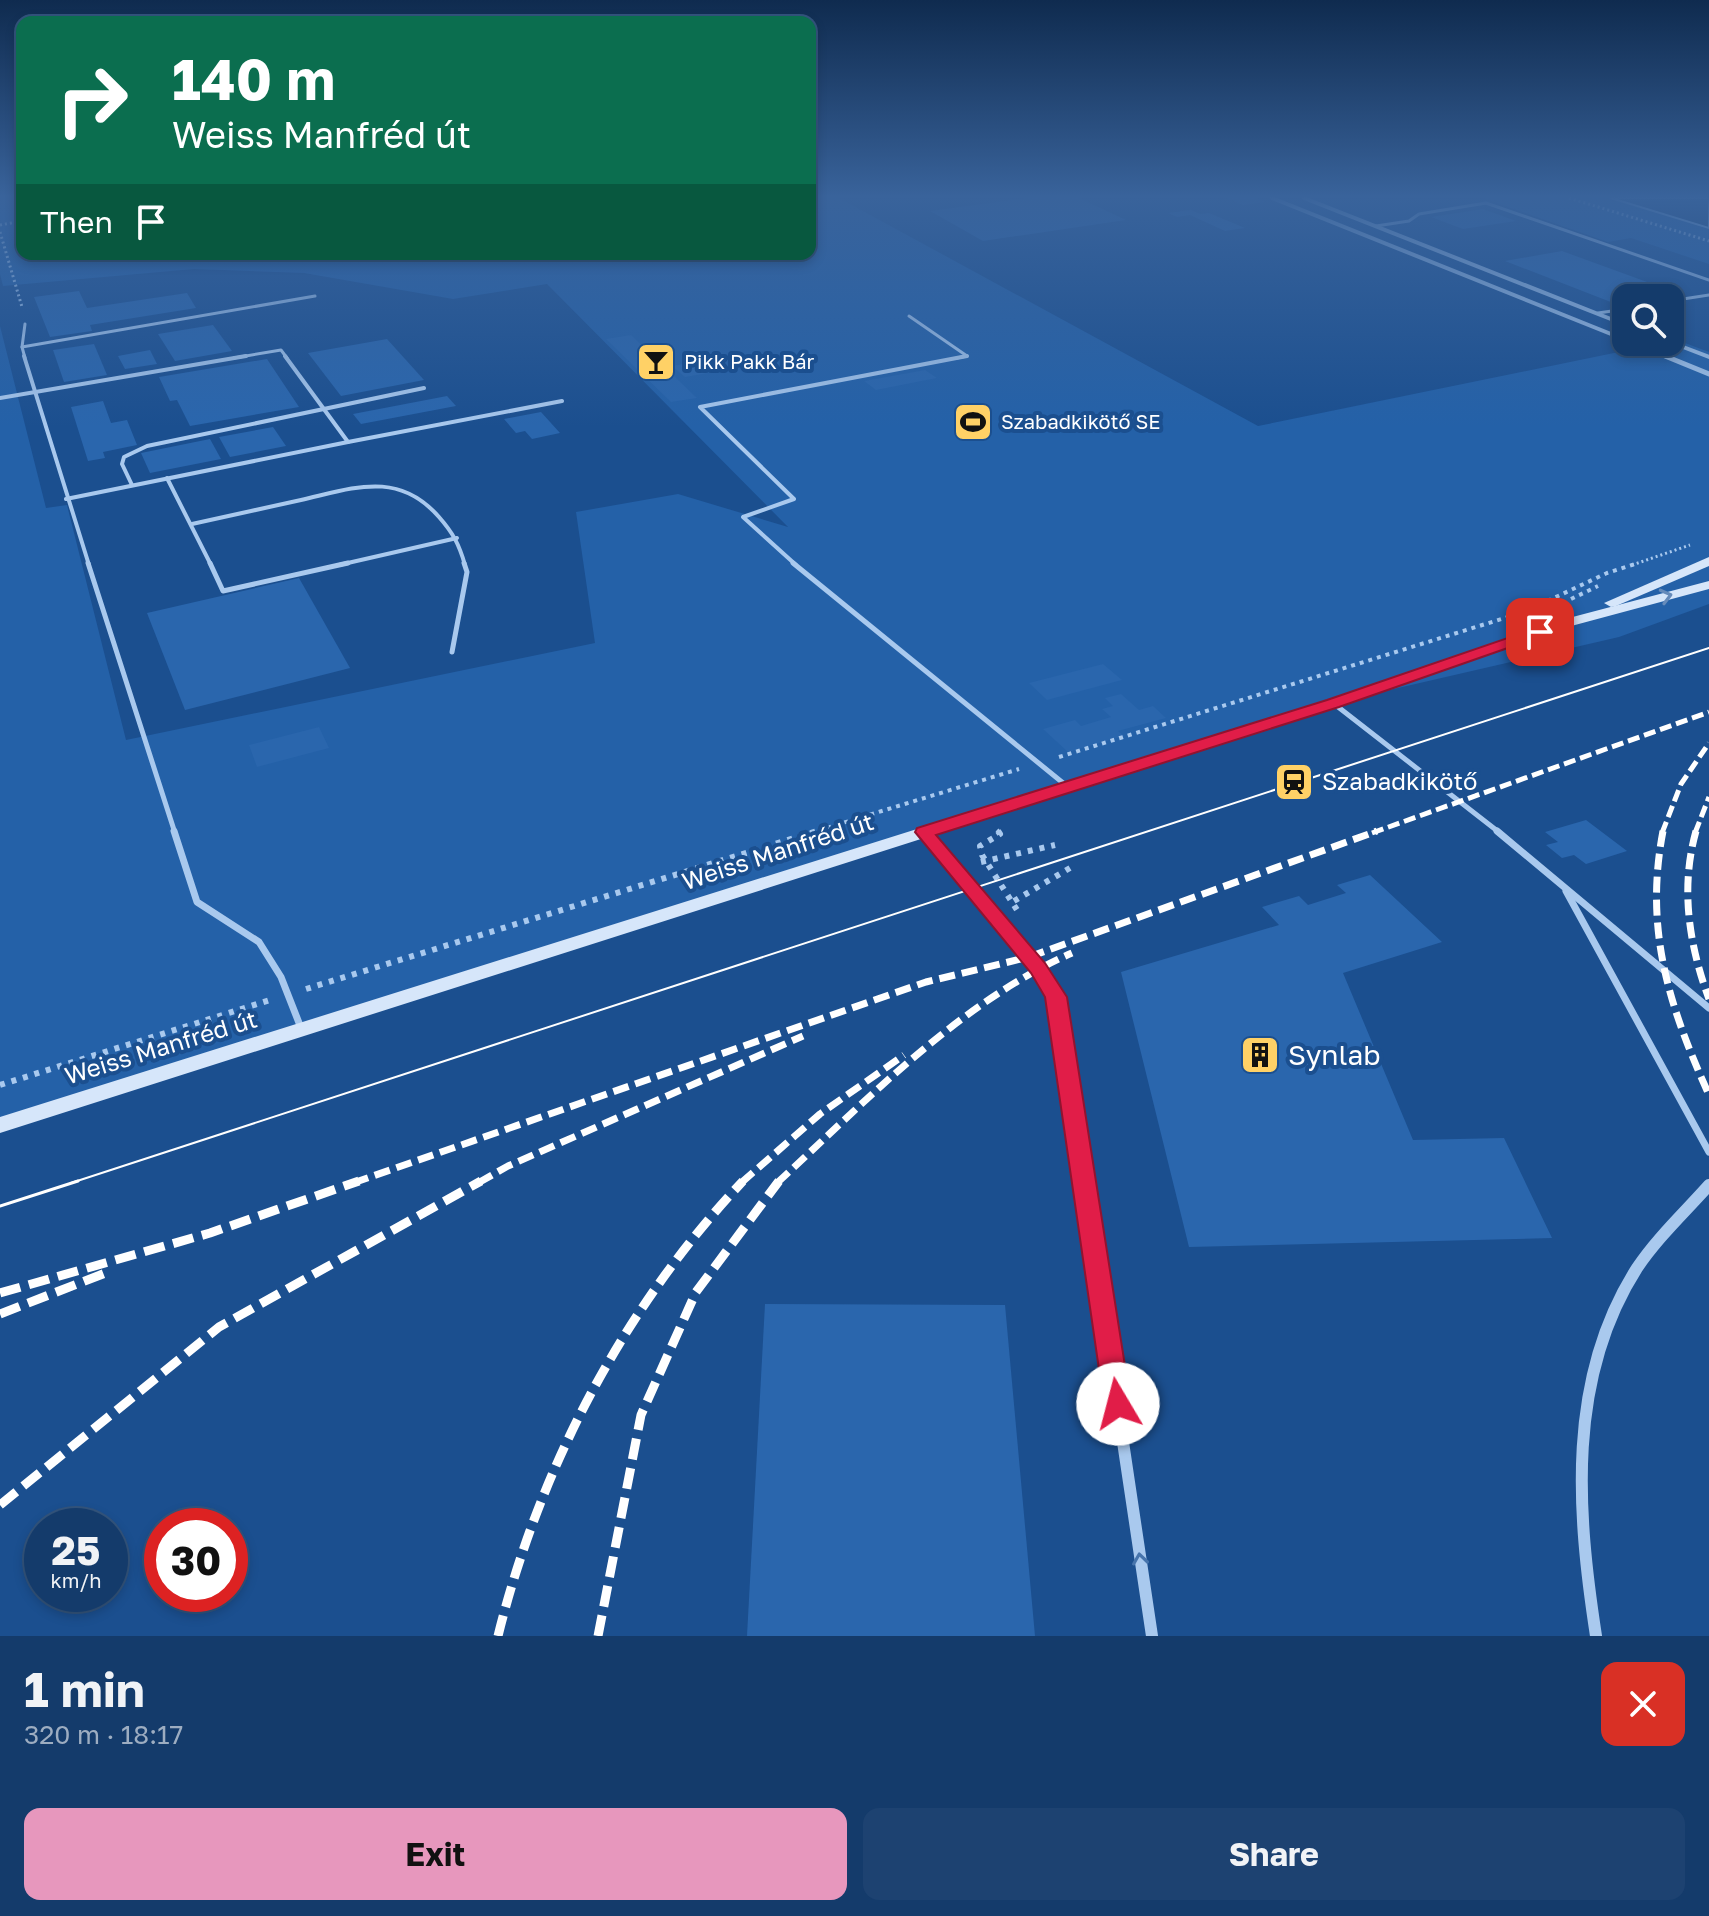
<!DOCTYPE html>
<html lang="en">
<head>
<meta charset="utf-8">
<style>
	:root { --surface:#143b6b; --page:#1d4271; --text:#f1f3f6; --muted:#9dadc1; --line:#33557e; --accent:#e797bd }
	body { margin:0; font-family:"Golos Text",sans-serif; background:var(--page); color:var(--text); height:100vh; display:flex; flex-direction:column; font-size:30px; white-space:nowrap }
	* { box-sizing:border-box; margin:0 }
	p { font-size:26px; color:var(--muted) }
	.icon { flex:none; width:44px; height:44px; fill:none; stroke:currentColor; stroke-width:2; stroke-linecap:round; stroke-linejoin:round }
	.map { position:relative; height:1636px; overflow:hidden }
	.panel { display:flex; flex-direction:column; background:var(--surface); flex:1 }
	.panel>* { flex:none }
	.banner { position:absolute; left:16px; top:16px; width:800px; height:244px; border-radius:16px; box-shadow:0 4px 12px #0003,0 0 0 2px var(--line); background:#0b6e4f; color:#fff; overflow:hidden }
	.tools { position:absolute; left:1612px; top:284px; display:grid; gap:16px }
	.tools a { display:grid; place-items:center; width:72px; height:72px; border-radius:16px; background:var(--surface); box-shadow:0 4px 12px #0003,0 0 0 2px var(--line); font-size:40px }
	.speed { position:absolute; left:24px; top:1508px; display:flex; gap:16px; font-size:40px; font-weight:700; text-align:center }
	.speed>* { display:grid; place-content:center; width:104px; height:104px; border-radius:50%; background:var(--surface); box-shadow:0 4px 12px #0003,0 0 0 2px var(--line); line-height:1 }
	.speed small { font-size:20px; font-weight:400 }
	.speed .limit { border:12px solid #d22; background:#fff; color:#111 }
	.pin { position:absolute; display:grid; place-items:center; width:68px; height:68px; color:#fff; margin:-34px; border-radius:16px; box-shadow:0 4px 12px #0006 }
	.me { position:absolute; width:88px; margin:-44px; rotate:352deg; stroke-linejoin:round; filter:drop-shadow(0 0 6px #0008) }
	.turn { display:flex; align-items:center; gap:28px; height:168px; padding:0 24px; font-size:36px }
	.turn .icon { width:104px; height:104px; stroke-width:2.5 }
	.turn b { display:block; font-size:56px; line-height:68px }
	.then { display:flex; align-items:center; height:76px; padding:0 24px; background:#0003; gap:16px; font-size:30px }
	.round { display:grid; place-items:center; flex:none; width:84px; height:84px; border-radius:16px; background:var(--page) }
	.head { display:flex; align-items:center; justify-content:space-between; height:136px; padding:0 24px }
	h1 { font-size:48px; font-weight:700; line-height:60px }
	.cta { display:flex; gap:16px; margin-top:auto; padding:16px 24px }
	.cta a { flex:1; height:92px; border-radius:16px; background:var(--accent); color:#111; font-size:32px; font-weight:700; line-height:92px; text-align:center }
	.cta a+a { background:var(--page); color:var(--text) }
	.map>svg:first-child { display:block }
</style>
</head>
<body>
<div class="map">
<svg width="1709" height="1636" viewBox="0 0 1709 1636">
	<rect width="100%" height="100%" fill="#1b4f8f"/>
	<g fill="#2461a8">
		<path d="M0,198H22V254H810V198H839L1258,426L1677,340L1709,352V604L1619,637L1333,703L0,1125V326L46,508L67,505L126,740L595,643L576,512L678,494L788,527L547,284L453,299L304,273L194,269L3,286L0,274Z"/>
		<path d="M1483,198H1611L1709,228V264L1631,238L1608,242Z"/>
	</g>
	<path fill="#123a6d" stroke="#9cc4f0" stroke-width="2" d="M1611,198H1709V228Z"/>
	<g fill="#2a66ad">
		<path d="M1028,198H1079L1126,220L983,241L930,211Z"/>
		<path d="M1227,198H1255L1265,202L1243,205Z"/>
		<path d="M1483,209L1516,221L1463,229L1431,217Z"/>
		<path d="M1191,210L1200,214L1209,213L1245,228L1225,231L1190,215L1177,217L1168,213Z"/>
		<path d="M1562,251L1680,294L1626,298V305L1621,306L1505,261Z"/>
		<path d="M79,291L87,308L187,293L196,308L90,325L92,331L50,337L34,297Z"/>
		<path d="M213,325L232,351L175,361L158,334Z"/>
		<path d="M631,335L697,398L671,402L606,339Z"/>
		<path d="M387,339L424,380L341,396L308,353Z"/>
		<path d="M94,344L107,375L64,382L53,350Z"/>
		<path d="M150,350L157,364L125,369L118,356Z"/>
		<path d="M267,359L299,407L190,426L177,400L170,401L159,377Z"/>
		<path d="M707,360L720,371L685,377L672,366Z"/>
		<path d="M925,370L937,378L876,390L864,381Z"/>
		<path d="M447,396L456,406L361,424L353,414Z"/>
		<path d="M103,401L111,423L127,420L137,445L103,452L105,458L88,461L71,407Z"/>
		<path d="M541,412L560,433L532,439L525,431L516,433L504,419Z"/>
		<path d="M273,427L286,446L230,457L219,437Z"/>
		<path d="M210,439L221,459L150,473L141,453Z"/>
		<path d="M299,578L350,668L185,710L147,613Z"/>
		<path d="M1103,664L1122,680L1047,700L1029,683Z"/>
		<path d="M1121,694L1139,710L1153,706L1166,718L1118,731L1124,736L1068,752L1043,729L1075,720L1081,726L1111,717L1102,709L1113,706L1105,698Z"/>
		<path d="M319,727L329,748L257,767L249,745Z"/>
		<path d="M1586,820L1627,851L1586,864L1574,855L1562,858L1546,845L1558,842L1545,832Z"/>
		<path d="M1370,875L1442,942L1343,973L1413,1140L1504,1138L1552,1238L1189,1247L1121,972L1279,925L1262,907L1299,896L1308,905L1346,893L1337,885Z"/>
		<path d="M765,1304L1005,1305L1035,1636H747Z"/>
	</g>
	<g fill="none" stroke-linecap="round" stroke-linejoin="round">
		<g stroke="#a9c9ee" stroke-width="3" stroke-dasharray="2 3" stroke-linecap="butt">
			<path d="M1569,198L1709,241"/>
			<path d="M0,225L22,221"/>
			<path d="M0,232L22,307"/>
			<path d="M1632,565L1690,545"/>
		</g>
		<g stroke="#a9c9ee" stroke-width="4" stroke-dasharray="4 5" stroke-linecap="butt">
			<path d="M1571,599L1598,586"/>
			<path d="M1059,757L1524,612L1607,573L1638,563"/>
			<path d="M997,830L1000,833"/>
			<path d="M810,833L1019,769"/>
		</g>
		<g stroke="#a9c9ee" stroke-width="6" stroke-dasharray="5 7" stroke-linecap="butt">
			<path d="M998,831L1000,834L980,846L982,855L1017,910"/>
			<path d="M981,862L1055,845"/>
			<path d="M1014,901L1075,865"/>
			<path d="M306,989L817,831"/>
			<path d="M0,1085L270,1000"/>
		</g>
		<g stroke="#a9c9ee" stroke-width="3">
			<path d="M1376,226L1409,221L1419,214L1486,203L1709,280"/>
			<path d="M1670,301L1709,295"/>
			<path d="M1598,313L1626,309"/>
			<path d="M909,316L967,356L957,358"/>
			<path d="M22,347L315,296"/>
			<path d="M25,358L22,347L25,324"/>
			<path d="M234,358L281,350L287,358"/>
		</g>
		<g stroke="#a9c9ee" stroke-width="4">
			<path d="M24,356L89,565"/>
			<path d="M0,398L246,356"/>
			<path d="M348,442L562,401"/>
			<path d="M167,478L211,565"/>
			<path d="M132,485L122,464L124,457L147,446L424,388"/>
			<path d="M66,499L348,442L285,356"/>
			<path d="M192,524C228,516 265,508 301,500C354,488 398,470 439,517C453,533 459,544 465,565"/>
			<path d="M339,565L457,538"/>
			<path d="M796,565L743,517L794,499L700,407L967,356"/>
		</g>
		<g stroke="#a9c9ee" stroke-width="5">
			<path d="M88,563L175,833"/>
			<path d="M210,563L223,591L348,563"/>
			<path d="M793,563L1068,787"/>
			<path d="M452,652L467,572L464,563"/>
			<path d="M1333,703L1500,833"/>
		</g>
		<g stroke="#a9c9ee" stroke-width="7">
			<path d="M174,831L197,902L259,942L281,977L301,1028"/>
			<path d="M1497,831L1709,1008"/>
			<path d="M1566,891L1709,1152"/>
		</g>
		<g stroke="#a9c9ee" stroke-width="4">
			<path d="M1272,198L1626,340"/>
			<path d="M1304,198L1626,325"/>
			<path d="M1631,342L1670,358"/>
			<path d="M1670,342L1709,357"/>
		</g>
		<path stroke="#a9c9ee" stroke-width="5" d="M1665,356L1709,374"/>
		<path stroke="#a9c9ee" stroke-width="9" d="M924,832L1038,968L1056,997L1084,1183"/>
		<g stroke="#a9c9ee" stroke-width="12">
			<path d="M1084,1181L1152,1636"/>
			<path d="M1596,1636C1577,1512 1566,1379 1637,1268C1657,1238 1685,1212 1709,1185"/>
		</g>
		<g fill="#d6e6fa" fill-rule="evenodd">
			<path d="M1709,557V566L1616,606L1611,607L1604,603Z"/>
			<path d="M1709,581V589L1575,625L1338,706L0,1133V1117L1328,700L1565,619Z"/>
		</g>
		<path stroke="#fff" stroke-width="2" d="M71,1183L1709,648"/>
		<path stroke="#fff" stroke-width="3" d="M0,1206L78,1181"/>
		<g stroke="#fff" stroke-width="5" stroke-dasharray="12 5" stroke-linecap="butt">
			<path d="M1372,833L1709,712"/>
			<path d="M1662,833L1681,784L1709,743"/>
			<path d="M1695,833L1709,797"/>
		</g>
		<g stroke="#fff" stroke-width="7" stroke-dasharray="16 7" stroke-linecap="butt">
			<path d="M1663,831C1644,930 1669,1006 1709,1095"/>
			<path d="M1696,831C1680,888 1689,945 1709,999"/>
			<path d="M353,1183L926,982L1029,957L1377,831"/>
			<path d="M478,1183L508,1166L803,1036"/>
			<path d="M741,1183L820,1114L904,1055"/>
			<path d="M777,1183C866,1101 960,1002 1072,953"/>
		</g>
		<g stroke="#fff" stroke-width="9" stroke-dasharray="21 9" stroke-linecap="butt">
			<path d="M0,1293L210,1233L359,1181"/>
			<path d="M0,1314L108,1272"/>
			<path d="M0,1505L219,1327L481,1181"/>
			<path d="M498,1636C540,1467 624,1307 743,1181"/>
			<path d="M598,1636L641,1415L696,1292L779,1181"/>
		</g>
	</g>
	<defs><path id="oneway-chevron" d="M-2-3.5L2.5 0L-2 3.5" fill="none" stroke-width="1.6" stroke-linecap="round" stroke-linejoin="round" transform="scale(2)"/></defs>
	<use stroke="#668bba" href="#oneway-chevron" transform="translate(1666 596) rotate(-15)"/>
	<use stroke="#4674ac" href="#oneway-chevron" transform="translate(1140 1559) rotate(-98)"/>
	<linearGradient id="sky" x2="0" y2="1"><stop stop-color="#0f2b4f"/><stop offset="0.46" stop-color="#39639b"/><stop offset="1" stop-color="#39639b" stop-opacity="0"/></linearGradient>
	<rect width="1709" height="427" fill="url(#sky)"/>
	<path fill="#e11d48" stroke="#92132f" stroke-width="2" d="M1540,627L1545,629V635L1339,707L936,835L1045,963L1067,997L1131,1404L1127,1413L1118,1417L1108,1413L1104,1404L1045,997L1031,973L915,832L917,828L1327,700Z"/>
	<defs>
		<g id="bar-square" transform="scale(2)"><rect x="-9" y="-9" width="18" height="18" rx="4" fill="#ffd166" stroke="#1b4f8f"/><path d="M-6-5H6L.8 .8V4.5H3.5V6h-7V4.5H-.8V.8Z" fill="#111"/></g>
		<g id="stadium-square" transform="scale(2)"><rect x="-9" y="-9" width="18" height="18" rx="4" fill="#ffd166" stroke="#1b4f8f"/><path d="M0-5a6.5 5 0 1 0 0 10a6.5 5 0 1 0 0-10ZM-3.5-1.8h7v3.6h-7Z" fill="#111"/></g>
		<g id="station-square" transform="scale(2)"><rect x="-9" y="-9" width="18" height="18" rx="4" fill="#ffd166" stroke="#1b4f8f"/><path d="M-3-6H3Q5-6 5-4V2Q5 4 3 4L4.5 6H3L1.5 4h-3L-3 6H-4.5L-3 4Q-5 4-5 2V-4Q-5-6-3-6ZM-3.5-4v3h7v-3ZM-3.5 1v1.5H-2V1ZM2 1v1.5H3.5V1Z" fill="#111"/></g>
		<g id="building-square" transform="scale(2)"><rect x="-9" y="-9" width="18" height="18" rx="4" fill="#ffd166" stroke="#1b4f8f"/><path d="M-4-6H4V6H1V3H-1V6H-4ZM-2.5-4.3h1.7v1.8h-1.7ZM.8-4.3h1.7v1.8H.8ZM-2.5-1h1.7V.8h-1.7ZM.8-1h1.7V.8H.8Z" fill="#111"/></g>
	</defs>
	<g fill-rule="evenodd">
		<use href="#bar-square" x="656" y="362"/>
		<use href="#stadium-square" x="973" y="422"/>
		<use href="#station-square" x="1294" y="782"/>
		<use href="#building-square" x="1260" y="1055"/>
	</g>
	<g text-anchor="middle" stroke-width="8" stroke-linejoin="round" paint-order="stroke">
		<g font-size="20" fill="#fff" stroke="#1b4f8f" text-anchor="start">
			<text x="684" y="369">Pikk Pakk Bár</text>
			<text x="1001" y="429">Szabadkikötő SE</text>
		</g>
		<g font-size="24" fill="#fff" stroke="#1b4f8f" text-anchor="start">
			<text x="1322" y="790">Szabadkikötő</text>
		</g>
		<g font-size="24" fill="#fff" stroke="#1b4f8f">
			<text transform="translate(778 852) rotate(-18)" y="8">Weiss Manfréd út</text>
			<text transform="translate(161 1048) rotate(-17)" y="8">Weiss Manfréd út</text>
		</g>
		<g font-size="28" fill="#fff" stroke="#1b4f8f" text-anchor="start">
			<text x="1288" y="1065">Synlab</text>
		</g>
	</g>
</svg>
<div class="tools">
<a><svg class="icon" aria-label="search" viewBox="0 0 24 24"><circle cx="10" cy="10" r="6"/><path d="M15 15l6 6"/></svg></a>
</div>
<div class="speed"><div>25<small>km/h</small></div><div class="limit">30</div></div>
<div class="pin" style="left:1540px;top:632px;background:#d93025"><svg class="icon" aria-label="arrive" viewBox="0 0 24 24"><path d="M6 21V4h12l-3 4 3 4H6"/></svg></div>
<svg class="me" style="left:1118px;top:1404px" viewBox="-20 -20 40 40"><circle r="19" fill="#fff"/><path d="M0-13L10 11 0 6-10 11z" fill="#e11d48"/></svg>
<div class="banner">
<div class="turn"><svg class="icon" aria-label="right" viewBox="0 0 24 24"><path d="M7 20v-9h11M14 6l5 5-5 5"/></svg><div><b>140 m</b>Weiss Manfréd út</div></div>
<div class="then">Then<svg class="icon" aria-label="arrive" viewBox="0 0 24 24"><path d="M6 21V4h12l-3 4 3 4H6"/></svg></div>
</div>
</div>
<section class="panel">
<div class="head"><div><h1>1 min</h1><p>320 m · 18:17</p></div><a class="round" style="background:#d93025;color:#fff"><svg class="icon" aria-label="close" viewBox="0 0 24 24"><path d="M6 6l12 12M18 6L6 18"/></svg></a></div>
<div class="cta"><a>Exit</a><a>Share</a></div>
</section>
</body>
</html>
